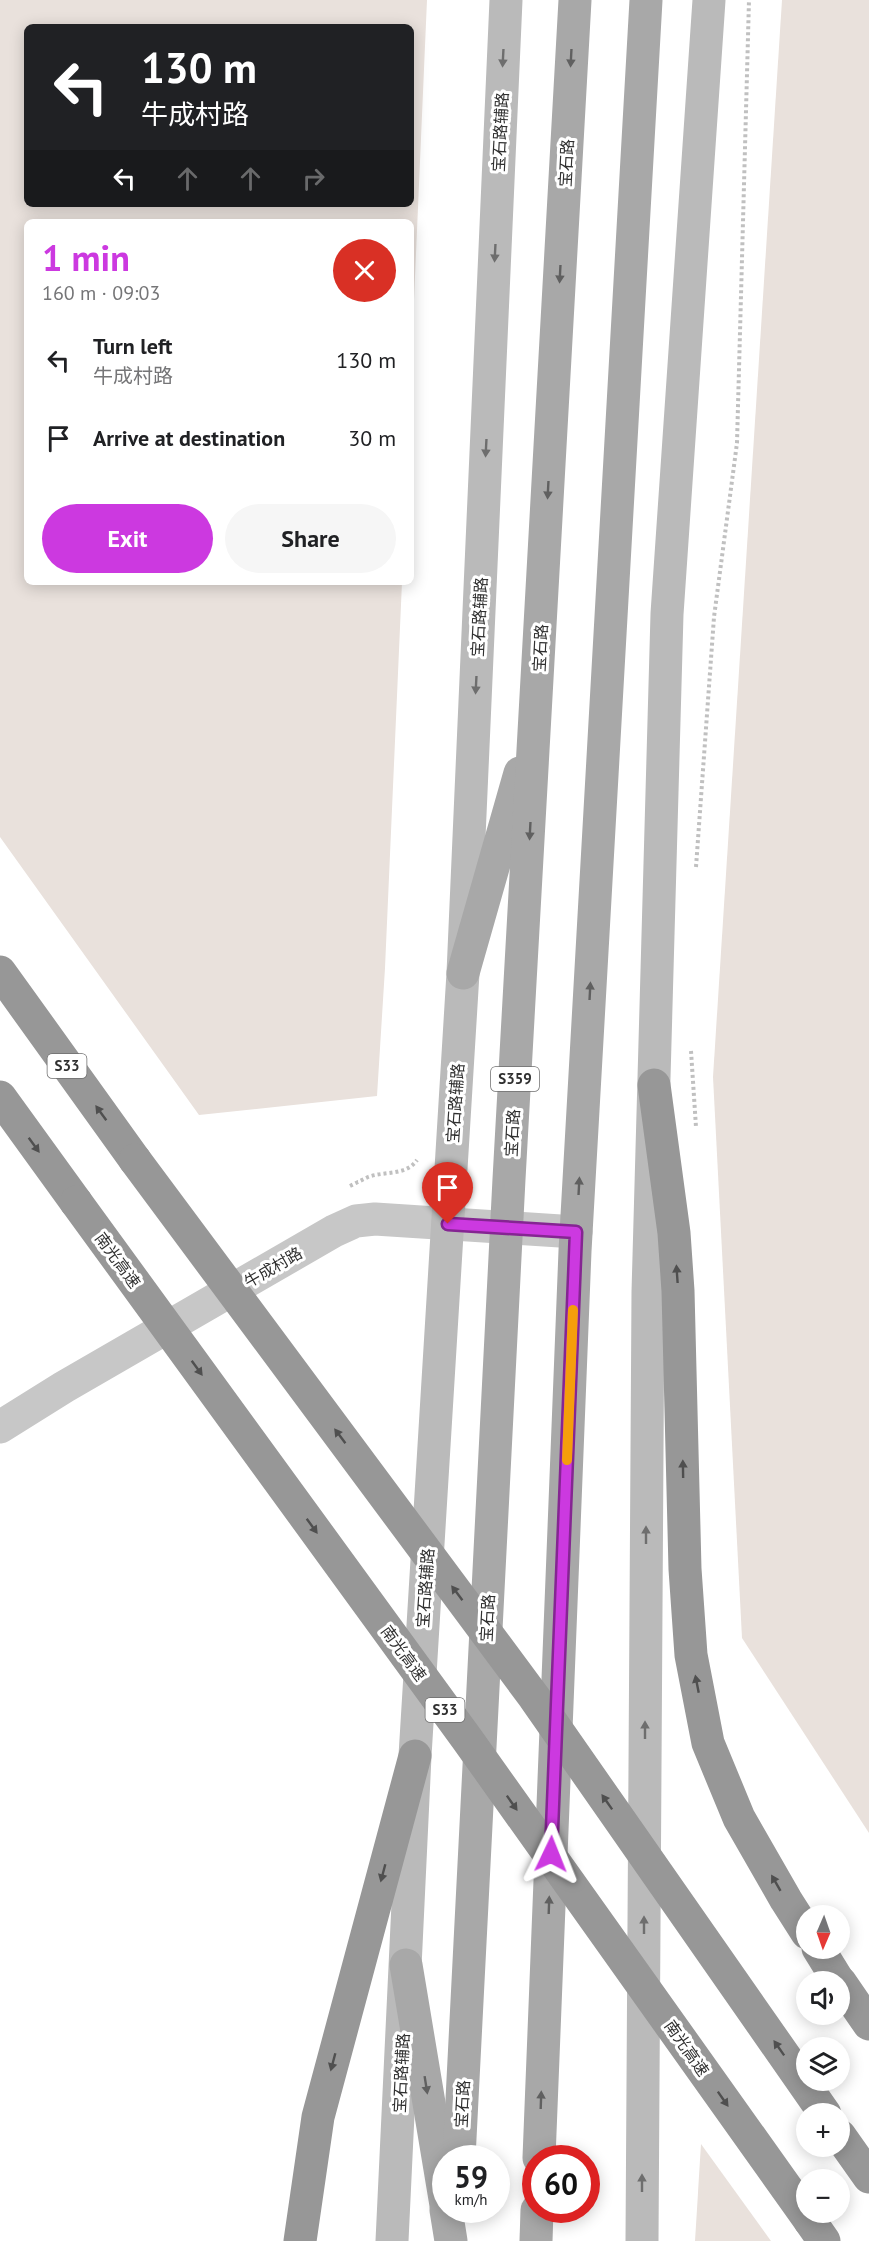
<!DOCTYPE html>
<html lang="en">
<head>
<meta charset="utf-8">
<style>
	:root { --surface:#fff; --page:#f6f6f6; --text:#202124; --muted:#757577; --accent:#cc39e0 }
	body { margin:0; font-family:"PT Sans","Noto Sans SC",sans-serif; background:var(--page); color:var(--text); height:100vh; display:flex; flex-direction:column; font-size:22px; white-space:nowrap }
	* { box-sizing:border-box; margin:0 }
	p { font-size:20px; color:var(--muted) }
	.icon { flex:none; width:33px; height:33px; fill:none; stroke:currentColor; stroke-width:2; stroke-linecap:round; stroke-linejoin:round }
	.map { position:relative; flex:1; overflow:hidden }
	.sheet { position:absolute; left:24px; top:219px; width:390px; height:366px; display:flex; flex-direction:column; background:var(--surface); border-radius:9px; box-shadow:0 3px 15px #0003 }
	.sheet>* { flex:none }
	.banner { position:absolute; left:24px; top:24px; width:390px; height:183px; border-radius:9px; box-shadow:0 3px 15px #0003; background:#202124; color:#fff; overflow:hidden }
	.needle { width:39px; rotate:182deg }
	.buttons { position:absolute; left:796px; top:1905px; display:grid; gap:12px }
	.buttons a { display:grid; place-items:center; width:54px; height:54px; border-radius:50%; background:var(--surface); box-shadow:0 3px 15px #0003; font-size:30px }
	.speed { position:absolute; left:432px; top:2145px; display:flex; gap:12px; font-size:30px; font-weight:700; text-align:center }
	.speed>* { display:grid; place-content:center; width:78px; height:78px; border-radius:50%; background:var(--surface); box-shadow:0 3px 15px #0003; line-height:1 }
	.speed small { font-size:15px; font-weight:400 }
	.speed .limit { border:9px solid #d22; background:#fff; color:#111 }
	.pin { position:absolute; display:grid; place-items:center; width:51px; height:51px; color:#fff; margin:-62px -26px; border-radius:50% 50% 50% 0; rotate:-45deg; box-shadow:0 0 6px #0007 }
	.pin .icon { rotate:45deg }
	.me { position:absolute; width:66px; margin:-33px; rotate:2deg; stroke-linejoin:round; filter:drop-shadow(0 0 4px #0008) }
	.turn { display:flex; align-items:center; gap:21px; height:126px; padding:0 18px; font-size:27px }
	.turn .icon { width:78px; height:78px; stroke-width:2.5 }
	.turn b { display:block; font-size:42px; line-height:51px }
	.lanes { display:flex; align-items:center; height:57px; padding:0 18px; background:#0003; justify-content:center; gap:30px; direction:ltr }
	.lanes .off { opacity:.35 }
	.round { display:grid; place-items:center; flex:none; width:63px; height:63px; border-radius:32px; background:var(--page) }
	.headline { display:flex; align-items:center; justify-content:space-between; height:102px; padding:0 18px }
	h1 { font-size:36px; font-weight:800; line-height:45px; color:var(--accent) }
	.button { display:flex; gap:12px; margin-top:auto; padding:12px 18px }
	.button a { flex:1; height:69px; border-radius:36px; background:var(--accent); color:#fff; font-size:24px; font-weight:800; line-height:69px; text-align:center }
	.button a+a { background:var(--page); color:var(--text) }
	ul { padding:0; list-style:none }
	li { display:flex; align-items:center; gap:18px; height:78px; padding:0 18px }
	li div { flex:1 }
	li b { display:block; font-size:22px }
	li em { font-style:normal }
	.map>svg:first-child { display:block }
</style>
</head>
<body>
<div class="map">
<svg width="869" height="2241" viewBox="0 0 869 2241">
	<rect width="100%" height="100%" fill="#fff"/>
	<g fill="#e9e1dc" fill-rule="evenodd">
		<path d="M0,0H427L411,369V222H27V582H402L385,968L377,1096L199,1115L0,837ZM27,27H411V204H27Z"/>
		<path d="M782,0H869V1833L742,1638L713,1077Z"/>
		<path d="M701,2144L771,2241H695Z"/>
	</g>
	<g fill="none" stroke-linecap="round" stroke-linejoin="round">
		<g stroke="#c0c0c0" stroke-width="4" stroke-dasharray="3 3" stroke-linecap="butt">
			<path d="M696,867L714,617L737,443L749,0"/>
			<path d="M691,1051L696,1127"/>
			<path d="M350,1186C356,1183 362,1180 368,1177C384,1171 406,1176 417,1160"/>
		</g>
		<path stroke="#c7c7c7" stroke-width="33" d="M0,1427L64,1387L334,1231L356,1221L375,1219L576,1232"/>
		<g stroke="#bababa" stroke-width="33">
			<path d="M392,2241L415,1756L463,973L506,0"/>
			<path d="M642,2241L648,1292L667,614L709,0"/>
		</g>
		<g stroke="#a8a8a8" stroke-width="33">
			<path d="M463,973L520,773"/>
			<path d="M406,1965L446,2205"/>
			<path d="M459,2158L509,1179L575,0"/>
			<path d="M539,2158L575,1251L646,0"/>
			<path d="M446,2210L451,2241"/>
			<path d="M536,2241L537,2210"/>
		</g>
		<g stroke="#979797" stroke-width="33">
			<path d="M0,972L135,1160"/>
			<path d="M654,1085L674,1233L678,1291L685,1569L691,1655L708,1743L739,1818L786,1900L807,1933"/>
			<path d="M0,1097L76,1202"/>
			<path d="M818,1948L839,1982"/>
			<path d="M840,1982L869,2024"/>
			<path d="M840,2136L869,2177"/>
			<path d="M810,2221L824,2241"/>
			<path d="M300,2241L318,2117L415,1756"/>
		</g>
		<g stroke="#979797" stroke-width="33">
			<path d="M135,1160L534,1697L825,2114"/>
			<path d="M76,1202L467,1739L810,2221"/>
		</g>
	</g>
	<defs><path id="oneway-solid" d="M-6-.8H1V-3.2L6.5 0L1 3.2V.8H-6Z" transform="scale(1.5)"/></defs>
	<g fill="#6e6e6e">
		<use href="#oneway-solid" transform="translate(503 58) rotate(93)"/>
		<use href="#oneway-solid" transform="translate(495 253) rotate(93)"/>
		<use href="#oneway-solid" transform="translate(486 448) rotate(93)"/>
		<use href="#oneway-solid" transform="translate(476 685) rotate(93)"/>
		<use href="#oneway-solid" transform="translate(646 1535) rotate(-90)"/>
		<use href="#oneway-solid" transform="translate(645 1730) rotate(-90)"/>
		<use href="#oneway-solid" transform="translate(644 1925) rotate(-90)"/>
		<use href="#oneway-solid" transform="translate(642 2183) rotate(-90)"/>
	</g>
	<g fill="#606060">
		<use href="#oneway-solid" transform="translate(571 58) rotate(93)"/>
		<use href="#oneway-solid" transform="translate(560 274) rotate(93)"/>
		<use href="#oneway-solid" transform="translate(548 490) rotate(93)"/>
		<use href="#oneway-solid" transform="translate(530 831) rotate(93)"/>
		<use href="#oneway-solid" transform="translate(590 991) rotate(-87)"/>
		<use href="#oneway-solid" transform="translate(579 1186) rotate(-87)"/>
		<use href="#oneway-solid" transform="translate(549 1905) rotate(-88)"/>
		<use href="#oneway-solid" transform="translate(426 2085) rotate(81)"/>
		<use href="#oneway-solid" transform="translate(541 2100) rotate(-88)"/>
	</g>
	<g fill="#4f4f4f">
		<use href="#oneway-solid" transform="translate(101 1113) rotate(-126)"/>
		<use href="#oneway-solid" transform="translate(34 1145) rotate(54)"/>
		<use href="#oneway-solid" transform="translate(677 1274) rotate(-94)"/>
		<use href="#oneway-solid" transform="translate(197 1368) rotate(54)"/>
		<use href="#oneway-solid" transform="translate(340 1436) rotate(-127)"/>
		<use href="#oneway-solid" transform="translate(683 1469) rotate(-91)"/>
		<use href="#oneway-solid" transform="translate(312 1526) rotate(54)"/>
		<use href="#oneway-solid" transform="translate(457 1593) rotate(-127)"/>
		<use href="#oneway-solid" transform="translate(697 1684) rotate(-101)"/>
		<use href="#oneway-solid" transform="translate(607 1802) rotate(-125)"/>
		<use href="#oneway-solid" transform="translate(512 1803) rotate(55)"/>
		<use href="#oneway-solid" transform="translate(383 1873) rotate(105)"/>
		<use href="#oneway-solid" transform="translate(776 1883) rotate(-120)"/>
		<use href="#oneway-solid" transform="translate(779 2048) rotate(-125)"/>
		<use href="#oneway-solid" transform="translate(333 2062) rotate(105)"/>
		<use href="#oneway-solid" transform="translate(723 2099) rotate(55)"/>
	</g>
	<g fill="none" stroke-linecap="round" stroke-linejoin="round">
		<g stroke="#852592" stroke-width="15">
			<path id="route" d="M448,1224L576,1232L551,1854"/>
		</g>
		<use href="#route" stroke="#cc39e0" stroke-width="10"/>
		<path stroke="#f59e0b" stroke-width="10" d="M567,1460L573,1310"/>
	</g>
	<g text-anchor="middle" stroke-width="6" stroke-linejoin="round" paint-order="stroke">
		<g fill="#fff" stroke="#6e6e6e" stroke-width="1.5">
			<rect x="47.5" y="1054" width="39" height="24" rx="4.5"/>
			<rect x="491" y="1067" width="48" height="24" rx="4.5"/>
			<rect x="425.5" y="1698" width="39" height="24" rx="4.5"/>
		</g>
		<g font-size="15" font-weight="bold" fill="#303030">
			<text x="67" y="1071">S33</text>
			<text x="515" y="1084">S359</text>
			<text x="445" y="1715">S33</text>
		</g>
		<g font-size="16" fill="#303030" stroke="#fff">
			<text transform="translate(500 132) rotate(-87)" y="6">宝石路辅路</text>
			<text transform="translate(566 163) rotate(-87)" y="6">宝石路</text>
			<text transform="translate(479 617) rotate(-87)" y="6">宝石路辅路</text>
			<text transform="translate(540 648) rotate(-87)" y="6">宝石路</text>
			<text transform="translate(455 1103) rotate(-86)" y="6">宝石路辅路</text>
			<text transform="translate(512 1133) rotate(-87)" y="6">宝石路</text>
			<text transform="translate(118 1260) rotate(54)" y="6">南光高速</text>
			<text transform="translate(273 1267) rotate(-30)" y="6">牛成村路</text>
			<text transform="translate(425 1588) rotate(-86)" y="6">宝石路辅路</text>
			<text transform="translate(487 1618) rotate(-87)" y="6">宝石路</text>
			<text transform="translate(404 1653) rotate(54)" y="6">南光高速</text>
			<text transform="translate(687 2048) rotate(55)" y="6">南光高速</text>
			<text transform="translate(401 2073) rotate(-87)" y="6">宝石路辅路</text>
			<text transform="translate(462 2104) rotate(-87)" y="6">宝石路</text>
		</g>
	</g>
</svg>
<div class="buttons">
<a><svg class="needle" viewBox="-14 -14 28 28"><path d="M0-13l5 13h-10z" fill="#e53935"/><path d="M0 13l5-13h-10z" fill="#757577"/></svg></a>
<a><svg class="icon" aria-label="sound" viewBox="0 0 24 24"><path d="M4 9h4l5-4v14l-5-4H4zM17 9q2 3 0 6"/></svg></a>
<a><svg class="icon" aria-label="layers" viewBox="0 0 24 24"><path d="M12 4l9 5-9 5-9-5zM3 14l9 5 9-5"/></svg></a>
<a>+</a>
<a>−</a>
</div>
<div class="speed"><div>59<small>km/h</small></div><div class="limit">60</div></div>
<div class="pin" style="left:448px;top:1224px;background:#d93025"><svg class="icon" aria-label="arrive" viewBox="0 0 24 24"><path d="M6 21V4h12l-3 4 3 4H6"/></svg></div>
<svg class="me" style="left:551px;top:1854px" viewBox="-20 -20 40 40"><path d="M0-17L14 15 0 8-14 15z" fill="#cc39e0" stroke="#fff" stroke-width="4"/></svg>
<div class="banner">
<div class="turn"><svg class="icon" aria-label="left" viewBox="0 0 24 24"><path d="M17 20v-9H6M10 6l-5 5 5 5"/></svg><div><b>130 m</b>牛成村路</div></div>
<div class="lanes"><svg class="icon" aria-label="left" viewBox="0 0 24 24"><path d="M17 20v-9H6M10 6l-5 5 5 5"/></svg><svg class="icon off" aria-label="ahead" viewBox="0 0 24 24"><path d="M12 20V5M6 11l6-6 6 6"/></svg><svg class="icon off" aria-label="ahead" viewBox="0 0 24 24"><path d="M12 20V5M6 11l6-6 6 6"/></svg><svg class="icon off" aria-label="right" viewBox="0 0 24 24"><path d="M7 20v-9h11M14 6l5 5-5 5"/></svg></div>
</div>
<section class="sheet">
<div class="headline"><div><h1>1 min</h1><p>160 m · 09:03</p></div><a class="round" style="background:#d93025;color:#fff"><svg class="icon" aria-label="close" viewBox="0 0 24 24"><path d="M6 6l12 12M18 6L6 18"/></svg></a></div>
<ul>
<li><svg class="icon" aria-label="left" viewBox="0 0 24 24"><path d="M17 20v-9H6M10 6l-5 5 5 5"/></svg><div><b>Turn left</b><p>牛成村路</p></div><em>130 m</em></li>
<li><svg class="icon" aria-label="arrive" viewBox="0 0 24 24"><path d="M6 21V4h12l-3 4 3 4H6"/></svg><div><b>Arrive at destination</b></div><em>30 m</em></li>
</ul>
<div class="button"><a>Exit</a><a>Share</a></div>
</section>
</div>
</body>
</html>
